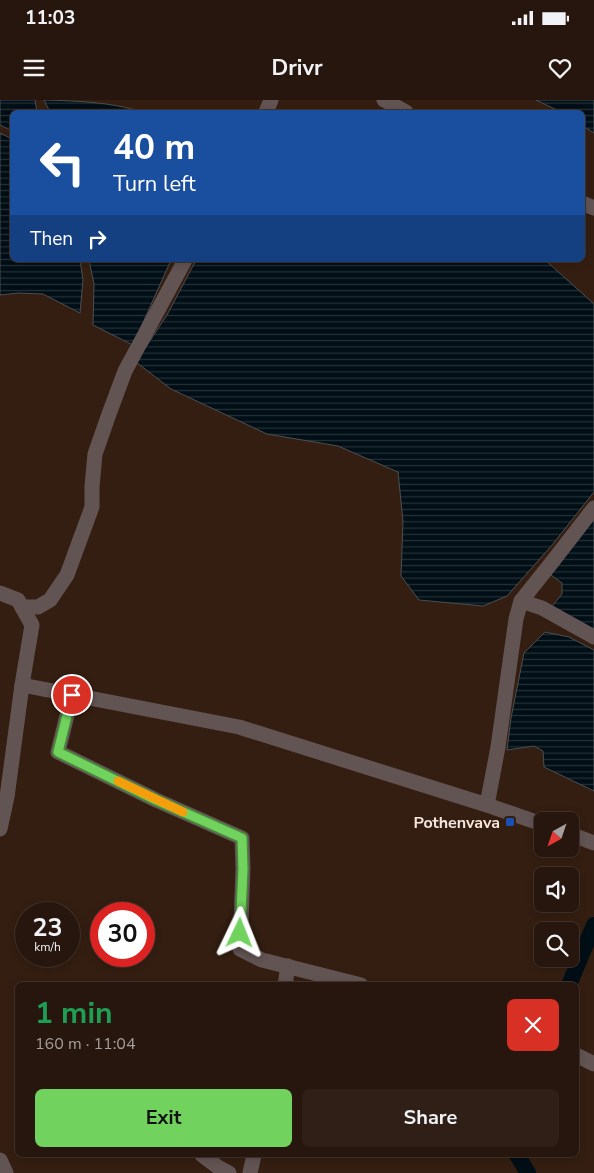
<!DOCTYPE html>
<html lang="en">
<head>
<meta charset="utf-8">
<style>
	:root { --surface:#27160d; --page:#2f1f16; --text:#f1f3f6; --muted:#a49f9d; --line:#43352e; --accent:#71d35e }
	body { margin:0; font-family:"Nunito Sans",sans-serif; background:var(--page); color:var(--text); height:100vh; display:flex; flex-direction:column; font-size:19px; white-space:nowrap }
	* { box-sizing:border-box; margin:0 }
	p { font-size:16px; color:var(--muted) }
	.icon { flex:none; width:28px; height:28px; fill:none; stroke:currentColor; stroke-width:2; stroke-linecap:round; stroke-linejoin:round }
	.map { position:relative; flex:1; overflow:hidden }
	.panel { position:absolute; left:15px; top:882px; width:564px; height:175px; display:flex; flex-direction:column; background:var(--surface); border-radius:8px; box-shadow:0 2px 8px #0003,0 0 0 1px var(--line) }
	.panel>* { flex:none }
	.hud { position:absolute; left:10px; top:10px; width:575px; height:152px; border-radius:8px; box-shadow:0 2px 8px #0003,0 0 0 1px var(--line); background:#1a4fa0; color:#fff; overflow:hidden }
	.needle { width:32px; rotate:220deg }
	.tools { position:absolute; left:534px; top:712px; display:grid; gap:10px }
	.tools a { display:grid; place-items:center; width:45px; height:45px; border-radius:8px; background:var(--surface); box-shadow:0 2px 8px #0003,0 0 0 1px var(--line); font-size:25px }
	.speed { position:absolute; left:15px; top:802px; display:flex; gap:10px; font-size:25px; font-weight:700; text-align:center }
	.speed>* { display:grid; place-content:center; width:65px; height:65px; border-radius:50%; background:var(--surface); box-shadow:0 2px 8px #0003,0 0 0 1px var(--line); line-height:1 }
	.speed small { font-size:12px; font-weight:400 }
	.speed .limit { border:8px solid #d22; background:#fff; color:#111 }
	.pin { position:absolute; display:grid; place-items:center; width:42px; height:42px; color:#fff; margin:-21px; border:2px solid #fff; border-radius:50%; box-shadow:0 1px 5px #0007 }
	.me { position:absolute; width:55px; margin:-28px; rotate:2deg; stroke-linejoin:round; filter:drop-shadow(0 0 4px #0008) }
	.turn { display:flex; align-items:center; gap:18px; height:105px; padding:0 20px; font-size:22px }
	.turn .icon { width:65px; height:65px; stroke-width:2.5 }
	.turn b { display:block; font-size:35px; line-height:42px }
	.then { display:flex; align-items:center; height:48px; padding:0 20px; background:#0003; gap:10px; font-size:19px }
	.round { display:grid; place-items:center; flex:none; width:52px; height:52px; border-radius:8px; background:var(--page) }
	.head { display:flex; align-items:center; justify-content:space-between; height:85px; padding:0 20px }
	h1 { font-size:30px; font-weight:700; line-height:38px; color:#1e9e55 }
	.cta { display:flex; gap:10px; margin-top:auto; padding:10px 20px }
	.cta a { flex:1; height:58px; border-radius:8px; background:var(--accent); color:#111; font-size:20px; font-weight:700; line-height:58px; text-align:center }
	.cta a+a { background:var(--page); color:var(--text) }
	.status { display:flex; justify-content:space-between; align-items:center; height:35px; padding:0 25px; background:var(--surface); direction:ltr }
	.status svg { height:14px; fill:currentColor }
	header { display:flex; justify-content:space-between; align-items:center; height:65px; padding:0 20px; background:var(--surface); font-size:22px; font-weight:700 }
	.map>svg:first-child { display:block }
</style>
</head>
<body>
<div class="status"><b>11:03</b><svg viewBox="0 0 49 12"><path d="M0 12V9h3v3zM5 12V6h3v6zM10 12V3h3v9zM15 12V0h3v12zM26 1h20v11H26zM47 4h2v5h-2z"/></svg></div>
<header><svg class="icon" aria-label="menu" viewBox="0 0 24 24"><path d="M4 6h16M4 12h16M4 18h16"/></svg>Drivr<svg class="icon" aria-label="heart" viewBox="0 0 24 24"><path d="M12 20l-8-8c-3-5 5-10 8-4 3-6 11-1 8 4z"/></svg></header>
<div class="map">
<svg width="594" height="1073" viewBox="0 0 594 1073">
	<defs>
		<pattern id="water-rules" width="6" height="5" patternUnits="userSpaceOnUse" patternTransform="scale(1.25)"><rect width="6" height="5" fill="#000e16"/><path d="M0 2.5h6" fill="none" stroke="#263137"/></pattern>
	</defs>
	<rect width="100%" height="100%" fill="#341e11"/>
	<g fill="url(#water-rules)" stroke="#4a4f52">
		<path d="M0,0H35L37,12H12V31L0,25Z"/>
		<path d="M44,0C79,1 110,2 143,12H50Z"/>
		<path d="M536,0H594V33L583,26L582,12H561Z"/>
		<path d="M0,33L12,39V160H80L83,180L80,213L43,194L18,193L0,195Z"/>
		<path d="M89,160H171L133,245L93,225L94,184Z"/>
		<path d="M198,160H545L594,204V392L552,445L507,496L483,506L419,500L401,476L403,421L398,372L338,346L267,334L171,289L136,262L167,215L194,164Z"/>
		<path d="M594,417V531L550,509L562,494V483L547,472Z"/>
		<path d="M545,532L569,537L594,550V691L544,667L543,651L534,646L507,650L511,618L524,553Z"/>
	</g>
	<g fill="none" stroke-linecap="round" stroke-linejoin="round">
		<g stroke="#000e16" stroke-width="16">
			<path d="M569,885L594,825"/>
			<path d="M517,1055L528,1073"/>
		</g>
		<g stroke="#635454" stroke-width="15">
			<path d="M384,0L406,12"/>
			<path d="M266,12L271,0"/>
			<path d="M582,103L594,108"/>
			<path d="M0,493L18,500L32,525L22,585L239,627L487,705L542,724"/>
			<path d="M521,501L542,508L594,537"/>
			<path d="M22,507H38L50,500L67,475L92,407V387L95,354L109,314L125,271L185,160"/>
			<path d="M72,595L58,652L156,700L242,738L243,769L240,849L262,860L361,885"/>
			<path d="M487,705L498,647L516,519L521,501L553,461L594,408"/>
			<path d="M0,729L7,697L22,585"/>
			<path d="M570,734L594,743"/>
			<path d="M285,885L288,866"/>
			<path d="M576,955L594,964"/>
			<path d="M202,1055L218,1067L229,1073"/>
			<path d="M0,1060L6,1073"/>
			<path d="M250,1073L254,1055"/>
		</g>
	</g>
	<g fill="none" stroke-linecap="round" stroke-linejoin="round">
		<g stroke="#49893d" stroke-width="12">
			<path id="route" d="M72,595L58,652L156,700L242,738L243,769L240,833"/>
		</g>
		<use href="#route" stroke="#71d35e" stroke-width="9"/>
		<path stroke="#f59e0b" stroke-width="9" d="M118,681L183,712"/>
	</g>
	<rect fill="#1a4fb4" stroke="#341e11" stroke-width="2" x="505" y="717" width="10" height="10" rx="2.5"/>
	<g text-anchor="middle" stroke-width="4.5" stroke-linejoin="round" paint-order="stroke">
		<g font-size="16" font-weight="bold" fill="#f6e6de" stroke="#341e11" text-anchor="end">
			<text x="500" y="728">Pothenvava</text>
		</g>
	</g>
</svg>
<div class="tools">
<a><svg class="needle" viewBox="-14 -14 28 28"><path d="M0-13l5 13h-10z" fill="#e53935"/><path d="M0 13l5-13h-10z" fill="#a49f9d"/></svg></a>
<a><svg class="icon" aria-label="sound" viewBox="0 0 24 24"><path d="M4 9h4l5-4v14l-5-4H4zM17 9q2 3 0 6"/></svg></a>
<a><svg class="icon" aria-label="search" viewBox="0 0 24 24"><circle cx="10" cy="10" r="6"/><path d="M15 15l6 6"/></svg></a>
</div>
<div class="speed"><div>23<small>km/h</small></div><div class="limit">30</div></div>
<div class="pin" style="left:72px;top:595px;background:#d93025"><svg class="icon" aria-label="arrive" viewBox="0 0 24 24"><path d="M6 21V4h12l-3 4 3 4H6"/></svg></div>
<svg class="me" style="left:240px;top:833px" viewBox="-20 -20 40 40"><path d="M0-17L14 15 0 8-14 15z" fill="#71d35e" stroke="#fff" stroke-width="4"/></svg>
<div class="hud">
<div class="turn"><svg class="icon" aria-label="left" viewBox="0 0 24 24"><path d="M17 20v-9H6M10 6l-5 5 5 5"/></svg><div><b>40 m</b>Turn left</div></div>
<div class="then">Then<svg class="icon" aria-label="right" viewBox="0 0 24 24"><path d="M7 20v-9h11M14 6l5 5-5 5"/></svg></div>
</div>
<section class="panel">
<div class="head"><div><h1>1 min</h1><p>160 m · 11:04</p></div><a class="round" style="background:#d93025;color:#fff"><svg class="icon" aria-label="close" viewBox="0 0 24 24"><path d="M6 6l12 12M18 6L6 18"/></svg></a></div>
<div class="cta"><a>Exit</a><a>Share</a></div>
</section>
</div>
</body>
</html>
